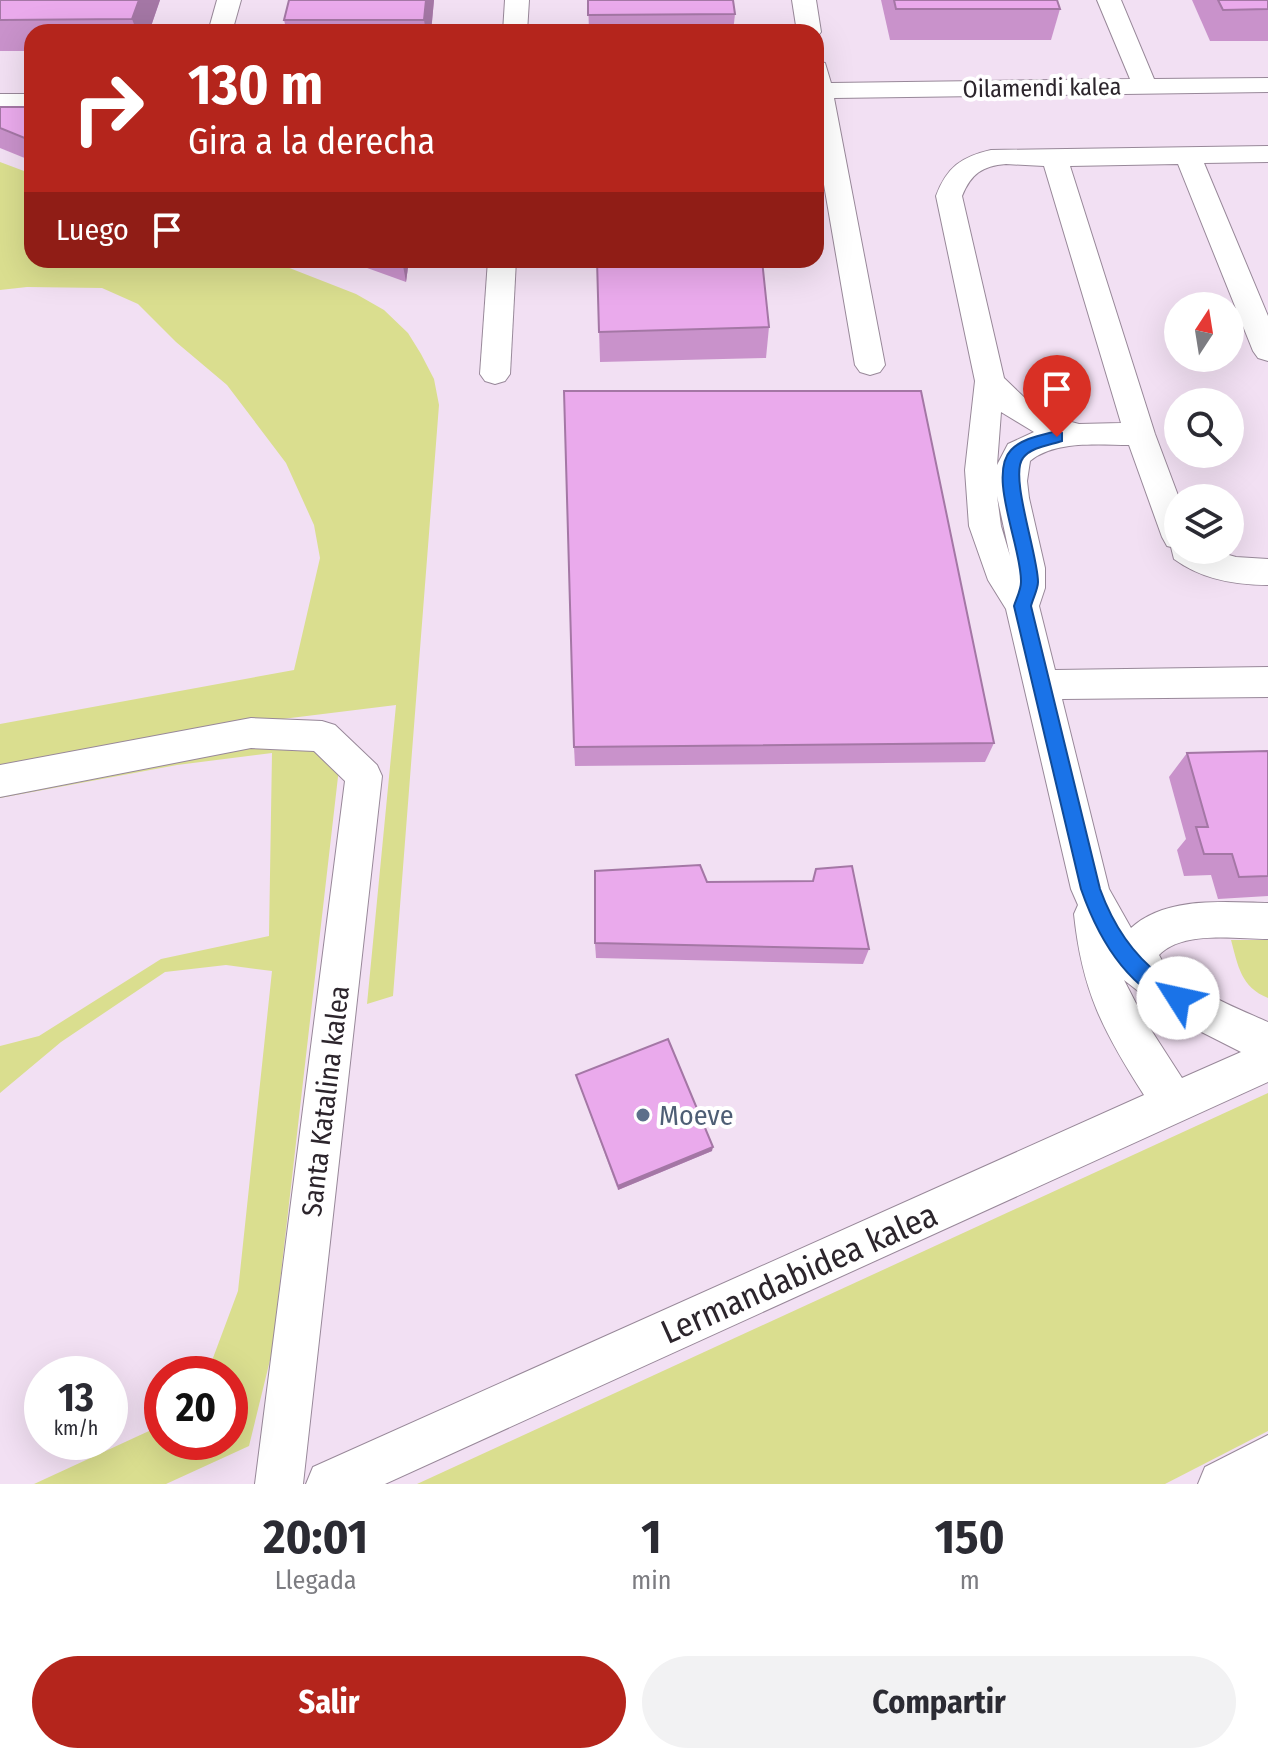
<!DOCTYPE html>
<html lang="es">
<head>
<meta charset="utf-8">
<style>
	:root { --surface:#fff; --page:#f2f2f3; --text:#2b2b33; --muted:#7c7c81; --accent:#b4251c }
	body { margin:0; font-family:"Fira Sans Condensed",sans-serif; background:var(--page); color:var(--text); height:100vh; display:flex; flex-direction:column; font-size:30px; white-space:nowrap }
	* { box-sizing:border-box; margin:0 }
	p { font-size:26px; color:var(--muted) }
	.icon { flex:none; width:44px; height:44px; fill:none; stroke:currentColor; stroke-width:2; stroke-linecap:round; stroke-linejoin:round }
	.map { position:relative; height:1484px; overflow:hidden }
	.sheet { display:flex; flex-direction:column; background:var(--surface); flex:1 }
	.sheet>* { flex:none }
	.guide { position:absolute; left:24px; top:24px; width:800px; height:244px; border-radius:24px; box-shadow:0 8px 32px #0002; background:#b4251c; color:#fff; overflow:hidden }
	.needle { width:52px; rotate:12deg }
	.buttons { position:absolute; left:1164px; top:292px; display:grid; gap:16px }
	.buttons a { display:grid; place-items:center; width:80px; height:80px; border-radius:50%; background:var(--surface); box-shadow:0 8px 32px #0002; font-size:40px }
	.speed { position:absolute; left:24px; top:1356px; display:flex; gap:16px; font-size:40px; font-weight:700; text-align:center }
	.speed>* { display:grid; place-content:center; width:104px; height:104px; border-radius:50%; background:var(--surface); box-shadow:0 8px 32px #0002; line-height:1 }
	.speed small { font-size:20px; font-weight:400 }
	.speed .limit { border:12px solid #d22; background:#fff; color:#111 }
	.pin { position:absolute; display:grid; place-items:center; width:68px; height:68px; color:#fff; margin:-82px -34px; border-radius:50% 50% 50% 0; rotate:-45deg; box-shadow:0 0 8px #0007 }
	.pin .icon { rotate:45deg }
	.me { position:absolute; width:88px; margin:-44px; rotate:305deg; stroke-linejoin:round; filter:drop-shadow(0 0 6px #0008) }
	.turn { display:flex; align-items:center; gap:28px; height:168px; padding:0 32px; font-size:36px }
	.turn .icon { width:104px; height:104px; stroke-width:2.5 }
	.turn b { display:block; font-size:56px; line-height:68px }
	.then { display:flex; align-items:center; height:76px; padding:0 32px; background:#0003; gap:16px; font-size:30px }
	.eta { display:flex; justify-content:space-evenly; align-items:center; height:136px; text-align:center }
	.eta b { font-size:48px; font-weight:700; line-height:56px }
	.cta { display:flex; gap:16px; margin-top:auto; padding:16px 32px }
	.cta a { flex:1; height:92px; border-radius:48px; background:var(--accent); color:#fff; font-size:32px; font-weight:700; line-height:92px; text-align:center }
	.cta a+a { background:var(--page); color:var(--text) }
	.map>svg:first-child { display:block }
</style>
</head>
<body>
<div class="map">
<svg width="1268" height="1484" viewBox="0 0 1268 1484">
	<rect width="100%" height="100%" fill="#f2e0f3"/>
	<g fill="#dade8f">
		<path d="M0,162L32,174V260H269L356,294L384,310L408,333L421,354L434,379L439,405L393,996L367,1004L396,705L258,722L0,770V724L294,670L320,558L314,525L286,463L227,385L176,342L138,304L102,288L27,287L0,290Z"/>
		<path d="M275,740L312,750L339,768L272,1352L249,1446L166,1484H34L162,1425V1442H230V1374H207L238,1291L272,971L226,965L165,972L61,1042L0,1093V1046L39,1036L161,959L269,936L272,753L177,765L0,798V791Z"/>
		<path d="M1231,940H1268V998C1241,987 1238,966 1231,940Z"/>
		<path d="M1268,1093V1431L1165,1484H417Z"/>
	</g>
	<g fill="none" stroke-linecap="round" stroke-linejoin="round">
		<g stroke="#988899" stroke-width="2">
			<g id="minor">
				<path d="M217,0H241L232,32H208Z"/>
				<path d="M505,0H529L527,32H503Z"/>
				<path d="M792,0H816L821,32L817,37L816,32H797Z"/>
				<path d="M1097,0H1121L1154,79L1268,78V92L834,98L885,365L880,372L870,375L860,372L855,365L816,138V61L825,63L831,83L1130,79Z"/>
				<rect x="0" y="94" width="32" height="14"/>
				<path d="M1268,146V162L1204,163L1268,316V361L1258,358L1253,351L1178,164L1070,166L1155,434L1179,498L1178,550H1211L1236,557L1268,559V585C1235,585 1201,579 1174,559L1171,547L1167,546L1162,537L1129,445C1098,445 1055,440 1030,461L1027,481L1029,498L1045,568V588L1039,606L1055,670L1268,667V697L1062,699L1109,889L1131,928C1166,896 1224,902 1268,903V939C1236,939 1183,930 1159,955C1170,982 1241,1010 1268,1022V1082L385,1484H306L313,1467L1144,1095C1103,1031 1082,991 1074,914L1078,905L1071,889L1006,609L988,580L969,526L965,470L975,381L936,196C947,167 961,157 991,150ZM1006,164L1044,166L1121,423L1079,424L1064,420L1029,402L1004,378L962,196C971,174 982,166 1006,164ZM1001,412L1034,432L1008,444L997,465ZM997,496L1010,556L1001,526ZM1124,980L1170,1016L1241,1052L1182,1078L1144,1019Z"/>
				<path d="M488,260H516L510,374L505,381L495,384L485,381L480,374Z"/>
				<path d="M251,718L322,721L335,725L377,765L382,776L303,1484H255L345,781L314,751L251,748L0,797V765Z"/>
				<path d="M1268,1435V1484H1198L1205,1467Z"/>
			</g>
		</g>
		<use href="#minor" fill="#fff" fill-rule="evenodd"/>
	</g>
	<g fill="#c992cb">
		<path d="M0,0H160L149,32H32V51H0Z"/>
		<path d="M289,0H434L431,32H287L284,20Z"/>
		<path d="M588,0L735,14L733,32H589Z"/>
		<path d="M881,0H1057L1060,9L1051,40H890Z"/>
		<path d="M1192,0H1268V41H1210Z"/>
		<path d="M0,107H32V161L0,148Z"/>
		<path d="M345,260H409L406,282Z"/>
		<path d="M597,260L769,327L766,358L600,362Z"/>
		<path d="M994,743L985,762L575,766L574,747Z"/>
		<path d="M1268,751V896L1218,899L1211,875L1184,876L1177,850L1186,839L1169,777L1187,753Z"/>
		<path d="M707,882L869,949L863,964L596,958L595,943Z"/>
		<path d="M576,1075L712,1151L618,1190Z"/>
	</g>
	<g fill="#a477a5">
		<path d="M139,0H160L149,32H137L132,19Z"/>
		<path d="M426,0H434L431,32H426L424,20Z"/>
		<path d="M402,260H409L406,282Z"/>
		<path d="M713,1147L712,1151L618,1190V1186Z"/>
	</g>
	<g fill="#eaaaec" stroke="#a477a5" stroke-width="2">
		<path d="M0,0H139L132,19L0,20Z"/>
		<path d="M289,0H426L424,20H284Z"/>
		<path d="M588,0H733L735,14L588,15Z"/>
		<path d="M894,0H1057L1060,9H896Z"/>
		<path d="M1218,0H1268V9L1223,10Z"/>
		<path d="M0,107H32V141L0,128Z"/>
		<path d="M597,260H762L769,327L599,332Z"/>
		<path d="M564,391H921L994,743L574,747Z"/>
		<path d="M1268,751V876L1239,877L1232,854H1204L1196,827H1208L1187,753Z"/>
		<path d="M700,865L707,882L813,881L816,869L852,866L869,949L595,943V871Z"/>
		<path d="M668,1039L713,1147L618,1186L576,1075Z"/>
	</g>
	<path fill="#1a73e8" stroke="#114b97" stroke-width="2" d="M1057,431L1062,433V441C1050,445 1031,447 1023,458C1009,475 1038,555 1038,582C1038,589 1033,598 1031,606L1100,889C1112,922 1131,953 1160,975C1170,983 1183,986 1188,998L1185,1005L1178,1008C1127,988 1098,938 1081,889L1014,606C1016,599 1021,590 1021,582C1022,548 987,475 1011,450C1022,438 1042,435 1057,431Z"/>
	<circle fill="#5c6f8a" stroke="#fff" stroke-width="3" cx="643" cy="1115" r="8"/>
	<g text-anchor="middle" stroke-width="8" stroke-linejoin="round" paint-order="stroke">
		<g font-size="24" fill="#2c252c" stroke="#fff">
			<text transform="translate(1042 88) rotate(-1)" y="8">Oilamendi kalea</text>
		</g>
		<g font-size="28" fill="#2c252c" stroke="#fff">
			<text transform="translate(325 1101) rotate(-83)" y="10">Santa Katalina kalea</text>
		</g>
		<g font-size="28" fill="#4e5e75" stroke="#fff" text-anchor="start">
			<text x="659" y="1125">Moeve</text>
		</g>
		<g font-size="34" fill="#2c252c" stroke="#fff">
			<text transform="translate(799 1273) rotate(-24)" y="12">Lermandabidea kalea</text>
		</g>
	</g>
</svg>
<div class="buttons">
<a><svg class="needle" viewBox="-14 -14 28 28"><path d="M0-13l5 13h-10z" fill="#e53935"/><path d="M0 13l5-13h-10z" fill="#7c7c81"/></svg></a>
<a><svg class="icon" aria-label="search" viewBox="0 0 24 24"><circle cx="10" cy="10" r="6"/><path d="M15 15l6 6"/></svg></a>
<a><svg class="icon" aria-label="layers" viewBox="0 0 24 24"><path d="M12 4l9 5-9 5-9-5zM3 14l9 5 9-5"/></svg></a>
</div>
<div class="speed"><div>13<small>km/h</small></div><div class="limit">20</div></div>
<div class="pin" style="left:1057px;top:437px;background:#d93025"><svg class="icon" aria-label="arrive" viewBox="0 0 24 24"><path d="M6 21V4h12l-3 4 3 4H6"/></svg></div>
<svg class="me" style="left:1178px;top:998px" viewBox="-20 -20 40 40"><circle r="19" fill="#fff"/><path d="M0-13L10 11 0 6-10 11z" fill="#1a73e8"/></svg>
<div class="guide">
<div class="turn"><svg class="icon" aria-label="right" viewBox="0 0 24 24"><path d="M7 20v-9h11M14 6l5 5-5 5"/></svg><div><b>130 m</b>Gira a la derecha</div></div>
<div class="then">Luego<svg class="icon" aria-label="arrive" viewBox="0 0 24 24"><path d="M6 21V4h12l-3 4 3 4H6"/></svg></div>
</div>
</div>
<section class="sheet">
<div class="eta">
<div><b>20:01</b><p>Llegada</p></div>
<div><b>1</b><p>min</p></div>
<div><b>150</b><p>m</p></div>
</div>
<div class="cta"><a>Salir</a><a>Compartir</a></div>
</section>
</body>
</html>
